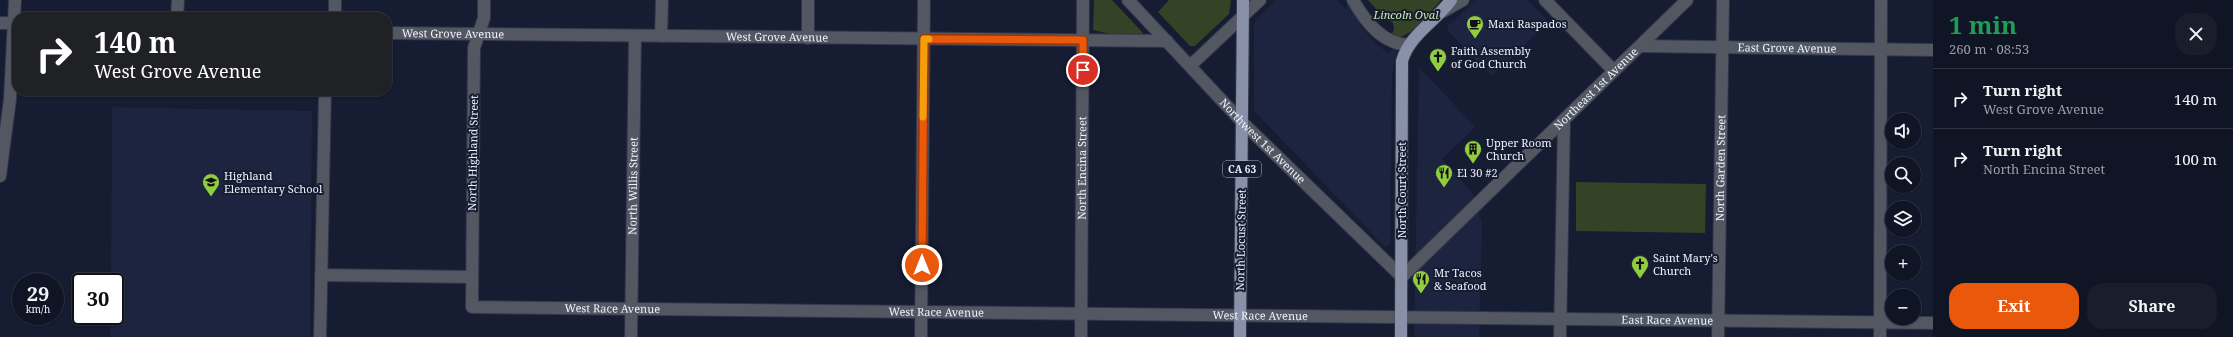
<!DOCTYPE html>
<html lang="en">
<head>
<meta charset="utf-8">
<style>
	:root { --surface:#101525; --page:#191e2d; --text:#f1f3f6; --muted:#9c9fa7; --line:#303442; --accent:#ea580c }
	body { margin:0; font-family:"Noto Serif",serif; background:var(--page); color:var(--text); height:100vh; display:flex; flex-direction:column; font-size:15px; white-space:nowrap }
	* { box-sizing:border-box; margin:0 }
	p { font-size:13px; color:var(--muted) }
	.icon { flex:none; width:22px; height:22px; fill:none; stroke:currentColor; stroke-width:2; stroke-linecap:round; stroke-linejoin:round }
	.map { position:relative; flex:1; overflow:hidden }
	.sheet { display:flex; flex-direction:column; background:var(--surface); width:300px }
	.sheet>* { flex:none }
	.top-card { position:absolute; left:12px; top:12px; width:380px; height:84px; border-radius:16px; box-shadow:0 1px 3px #0004,0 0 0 1px var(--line); background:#202124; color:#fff; overflow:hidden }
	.fabs { position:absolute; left:1885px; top:113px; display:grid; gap:8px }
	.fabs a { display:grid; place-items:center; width:36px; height:36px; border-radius:50%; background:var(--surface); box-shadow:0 1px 3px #0004,0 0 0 1px var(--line); font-size:20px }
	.speed { position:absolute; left:12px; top:273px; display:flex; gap:8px; font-size:20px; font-weight:700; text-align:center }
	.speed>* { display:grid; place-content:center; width:52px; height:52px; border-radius:50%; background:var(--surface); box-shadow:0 1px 3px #0004,0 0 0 1px var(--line); line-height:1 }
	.speed small { font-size:10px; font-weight:400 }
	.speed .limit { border:2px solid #111; border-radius:6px; background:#fff; color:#111 }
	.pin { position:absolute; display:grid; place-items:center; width:34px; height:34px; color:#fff; margin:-17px; border:2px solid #fff; border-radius:50%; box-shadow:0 1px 4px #0007 }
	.me { position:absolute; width:44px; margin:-22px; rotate:0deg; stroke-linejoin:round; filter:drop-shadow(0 0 3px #0008) }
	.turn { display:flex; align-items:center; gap:14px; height:84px; padding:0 16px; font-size:18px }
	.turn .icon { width:52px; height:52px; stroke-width:2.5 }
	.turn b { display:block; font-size:28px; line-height:34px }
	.round { display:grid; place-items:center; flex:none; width:42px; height:42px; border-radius:16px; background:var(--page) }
	.overview { display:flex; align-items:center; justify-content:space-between; height:68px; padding:0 16px }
	h1 { font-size:24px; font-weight:700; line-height:30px; color:#1e9e55 }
	.cta { display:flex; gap:8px; margin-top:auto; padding:8px 16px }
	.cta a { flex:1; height:46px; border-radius:16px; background:var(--accent); color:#fff; font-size:16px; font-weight:700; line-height:46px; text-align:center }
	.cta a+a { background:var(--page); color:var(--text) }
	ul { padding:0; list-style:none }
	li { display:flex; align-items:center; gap:12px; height:60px; padding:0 16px; border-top:1px solid var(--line) }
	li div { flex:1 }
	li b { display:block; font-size:15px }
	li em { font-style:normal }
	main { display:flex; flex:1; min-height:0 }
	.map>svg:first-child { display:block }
</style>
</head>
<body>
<main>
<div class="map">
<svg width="1933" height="337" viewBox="0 0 1933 337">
	<rect width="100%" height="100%" fill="#161c31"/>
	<g fill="#1c243f">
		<path d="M1276,0H1337L1346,9L1348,3L1361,26L1375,43L1389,54L1394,46L1397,49L1392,74L1390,243L1388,246L1385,247L1256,113L1254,110V25L1256,19Z"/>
		<path d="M1475,0H1527L1549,22L1492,76L1448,31V26Z"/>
		<path d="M1419,67L1475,127L1442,159L1472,193L1482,222L1479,337H1414Z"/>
		<path d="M112,107L312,111L310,337H110L111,316H115V282H111Z"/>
	</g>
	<g fill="#344225">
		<path d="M1094,0H1112L1143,33L1139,38L1123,37L1093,30Z"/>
		<path d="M1169,0H1231L1229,14L1195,46H1190L1158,12Z"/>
		<path d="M1368,0H1441L1414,30L1399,38L1391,35L1394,30L1393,23L1381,14Z"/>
		<path d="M1576,182L1706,184L1705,233L1576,231Z"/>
	</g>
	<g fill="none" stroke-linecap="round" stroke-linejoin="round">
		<g stroke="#303649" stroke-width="14">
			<g id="street">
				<path id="s1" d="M484,0V18L474,48L472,307L1933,323"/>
				<path id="s2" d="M1128,0L1243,123L1402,277L1687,0"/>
				<path d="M1353,0C1365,21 1382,44 1409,45"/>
				<path d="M1545,0L1614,71"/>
				<path d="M1442,12L1463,0"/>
				<path d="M177,17L178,0"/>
				<path d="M335,17V0"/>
				<path d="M0,23H17"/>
				<path id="s3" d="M387,33L1167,41"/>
				<path d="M661,36L662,0"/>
				<path d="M808,38V0"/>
				<path id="s4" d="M1640,46L1933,50"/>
				<path d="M1191,65L1260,0"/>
				<path d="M0,176L10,99L15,0"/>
				<path d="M321,275L472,277"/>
				<path d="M320,337L325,91"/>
				<path id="s5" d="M631,337L635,36"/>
				<path d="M921,337L924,0"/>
				<path id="s6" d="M1081,337L1083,0"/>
				<path d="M1560,337L1564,121"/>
				<path id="s7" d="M1718,337L1723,0"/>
				<path d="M1880,337L1881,0"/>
			</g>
		</g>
		<g stroke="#303649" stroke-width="14">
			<g id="primary">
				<path d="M1240,337L1243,0"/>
				<path d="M1401,337L1402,61C1409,35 1436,21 1451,0"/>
			</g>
		</g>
		<use href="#street" stroke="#535762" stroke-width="12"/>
		<use href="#primary" stroke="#8891a7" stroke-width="12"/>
	</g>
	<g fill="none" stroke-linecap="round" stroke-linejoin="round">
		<g stroke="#983908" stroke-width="10">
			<path id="route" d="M922,265L924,39L1083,40V70"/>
		</g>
		<use href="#route" stroke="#ea580c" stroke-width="7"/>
		<path stroke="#f59e0b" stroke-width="7" d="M923,117L924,39H929"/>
	</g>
	<defs>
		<g id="cafe-pin" transform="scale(0.9)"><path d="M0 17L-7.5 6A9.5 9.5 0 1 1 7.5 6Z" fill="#90cd41" stroke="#161c31"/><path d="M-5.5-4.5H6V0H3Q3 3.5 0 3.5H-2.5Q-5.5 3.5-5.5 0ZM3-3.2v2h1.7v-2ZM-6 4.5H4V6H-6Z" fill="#111"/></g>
		<g id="church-pin" transform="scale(0.9)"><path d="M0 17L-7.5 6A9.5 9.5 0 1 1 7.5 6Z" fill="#90cd41" stroke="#161c31"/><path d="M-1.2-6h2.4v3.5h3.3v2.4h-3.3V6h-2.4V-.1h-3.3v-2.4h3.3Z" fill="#111"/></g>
		<g id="building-pin" transform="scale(0.9)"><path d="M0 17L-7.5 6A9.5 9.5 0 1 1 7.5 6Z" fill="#90cd41" stroke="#161c31"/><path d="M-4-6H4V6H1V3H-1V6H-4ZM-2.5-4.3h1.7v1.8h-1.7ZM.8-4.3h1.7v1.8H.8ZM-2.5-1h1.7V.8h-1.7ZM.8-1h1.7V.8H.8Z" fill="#111"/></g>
		<g id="restaurant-pin" transform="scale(0.9)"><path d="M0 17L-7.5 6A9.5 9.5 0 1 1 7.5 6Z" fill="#90cd41" stroke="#161c31"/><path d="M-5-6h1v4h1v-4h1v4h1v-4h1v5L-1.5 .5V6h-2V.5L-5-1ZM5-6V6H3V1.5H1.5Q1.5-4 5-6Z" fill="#111"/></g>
		<g id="school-pin" transform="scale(0.9)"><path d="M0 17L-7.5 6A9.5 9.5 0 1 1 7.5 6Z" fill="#90cd41" stroke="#161c31"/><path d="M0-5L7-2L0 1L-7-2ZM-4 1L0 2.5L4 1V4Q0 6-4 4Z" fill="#111"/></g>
	</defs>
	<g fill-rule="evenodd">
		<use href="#cafe-pin" x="1475" y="24"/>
		<use href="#church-pin" x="1438" y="57"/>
		<use href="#building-pin" x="1473" y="149"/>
		<use href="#restaurant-pin" x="1444" y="173"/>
		<use href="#school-pin" x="211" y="182"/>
		<use href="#church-pin" x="1640" y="264"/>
		<use href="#restaurant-pin" x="1421" y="279"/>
	</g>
	<g text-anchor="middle" stroke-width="4" stroke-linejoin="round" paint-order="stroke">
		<rect fill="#161c31" stroke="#acb2c0" stroke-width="1" x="1223" y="161" width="38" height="16" rx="3"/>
		<g font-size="10" font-weight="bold" fill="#edf2fd">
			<text x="1242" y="173">CA 63</text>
		</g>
		<g font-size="11" font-style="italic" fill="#caf0a4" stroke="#161c31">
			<text x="1406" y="19">Lincoln Oval</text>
		</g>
		<g font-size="11" fill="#edf2fd" stroke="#161c31" text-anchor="start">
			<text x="1488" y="28">Maxi Raspados</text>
			<text x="1451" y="55">Faith Assembly<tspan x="1451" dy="13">of God Church</tspan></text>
			<text x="1486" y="147">Upper Room<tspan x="1486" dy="13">Church</tspan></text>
			<text x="1457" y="177">El 30 #2</text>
			<text x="224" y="180">Highland<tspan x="224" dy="13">Elementary School</tspan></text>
			<text x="1653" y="262">Saint Mary's<tspan x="1653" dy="13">Church</tspan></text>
			<text x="1434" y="277">Mr Tacos<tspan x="1434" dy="13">&amp; Seafood</tspan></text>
		</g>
		<g font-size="11" fill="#edf2fd" stroke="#161c31">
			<text dy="4" stroke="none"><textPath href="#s3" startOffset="66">West Grove Avenue</textPath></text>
			<text dy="4" stroke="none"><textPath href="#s3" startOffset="390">West Grove Avenue</textPath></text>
			<text dy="4" stroke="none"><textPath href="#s4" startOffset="147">East Grove Avenue</textPath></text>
			<text dy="4" stroke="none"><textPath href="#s2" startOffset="660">Northeast 1st Avenue</textPath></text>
			<text dy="4" stroke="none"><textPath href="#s2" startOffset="195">Northwest 1st Avenue</textPath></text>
			<text transform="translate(473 153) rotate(-89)" y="4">North Highland Street</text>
			<text dy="4" stroke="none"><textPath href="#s7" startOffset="169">North Garden Street</textPath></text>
			<text dy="4" stroke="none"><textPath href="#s6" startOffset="169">North Encina Street</textPath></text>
			<text dy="4" stroke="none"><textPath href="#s5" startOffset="151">North Willis Street</textPath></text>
			<text transform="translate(1402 190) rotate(-90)" y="4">North Court Street</text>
			<text transform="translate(1241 240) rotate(-89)" y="4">North Locust Street</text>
			<text dy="4" stroke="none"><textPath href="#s1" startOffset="449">West Race Avenue</textPath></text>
			<text dy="4" stroke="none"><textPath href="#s1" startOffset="773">West Race Avenue</textPath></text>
			<text dy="4" stroke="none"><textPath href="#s1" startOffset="1097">West Race Avenue</textPath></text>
			<text dy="4" stroke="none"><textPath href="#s1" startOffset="1504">East Race Avenue</textPath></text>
		</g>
	</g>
</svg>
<div class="fabs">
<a><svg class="icon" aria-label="sound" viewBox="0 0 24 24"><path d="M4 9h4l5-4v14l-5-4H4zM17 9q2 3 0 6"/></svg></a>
<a><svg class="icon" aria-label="search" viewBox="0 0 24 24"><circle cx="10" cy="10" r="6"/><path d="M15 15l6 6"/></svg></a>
<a><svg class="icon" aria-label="layers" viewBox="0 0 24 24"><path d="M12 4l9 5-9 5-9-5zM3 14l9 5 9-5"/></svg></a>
<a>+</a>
<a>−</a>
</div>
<div class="speed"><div>29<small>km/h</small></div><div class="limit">30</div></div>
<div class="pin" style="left:1083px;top:70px;background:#d93025"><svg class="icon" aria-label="arrive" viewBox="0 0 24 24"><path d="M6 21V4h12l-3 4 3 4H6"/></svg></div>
<svg class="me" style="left:922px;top:265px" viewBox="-20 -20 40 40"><circle r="17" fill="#ea580c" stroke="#fff" stroke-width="3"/><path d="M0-11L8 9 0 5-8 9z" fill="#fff"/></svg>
<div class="top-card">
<div class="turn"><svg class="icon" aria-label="right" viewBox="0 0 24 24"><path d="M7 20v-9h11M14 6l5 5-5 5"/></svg><div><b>140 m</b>West Grove Avenue</div></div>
</div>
</div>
<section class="sheet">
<div class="overview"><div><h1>1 min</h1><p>260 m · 08:53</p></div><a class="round"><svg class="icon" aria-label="close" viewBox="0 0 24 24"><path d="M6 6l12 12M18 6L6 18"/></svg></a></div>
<ul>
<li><svg class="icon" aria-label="right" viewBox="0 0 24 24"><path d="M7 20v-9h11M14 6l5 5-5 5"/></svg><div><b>Turn right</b><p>West Grove Avenue</p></div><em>140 m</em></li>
<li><svg class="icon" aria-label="right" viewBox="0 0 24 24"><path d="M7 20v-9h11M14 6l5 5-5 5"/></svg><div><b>Turn right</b><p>North Encina Street</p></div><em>100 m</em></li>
</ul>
<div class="cta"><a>Exit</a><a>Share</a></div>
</section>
</main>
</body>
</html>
